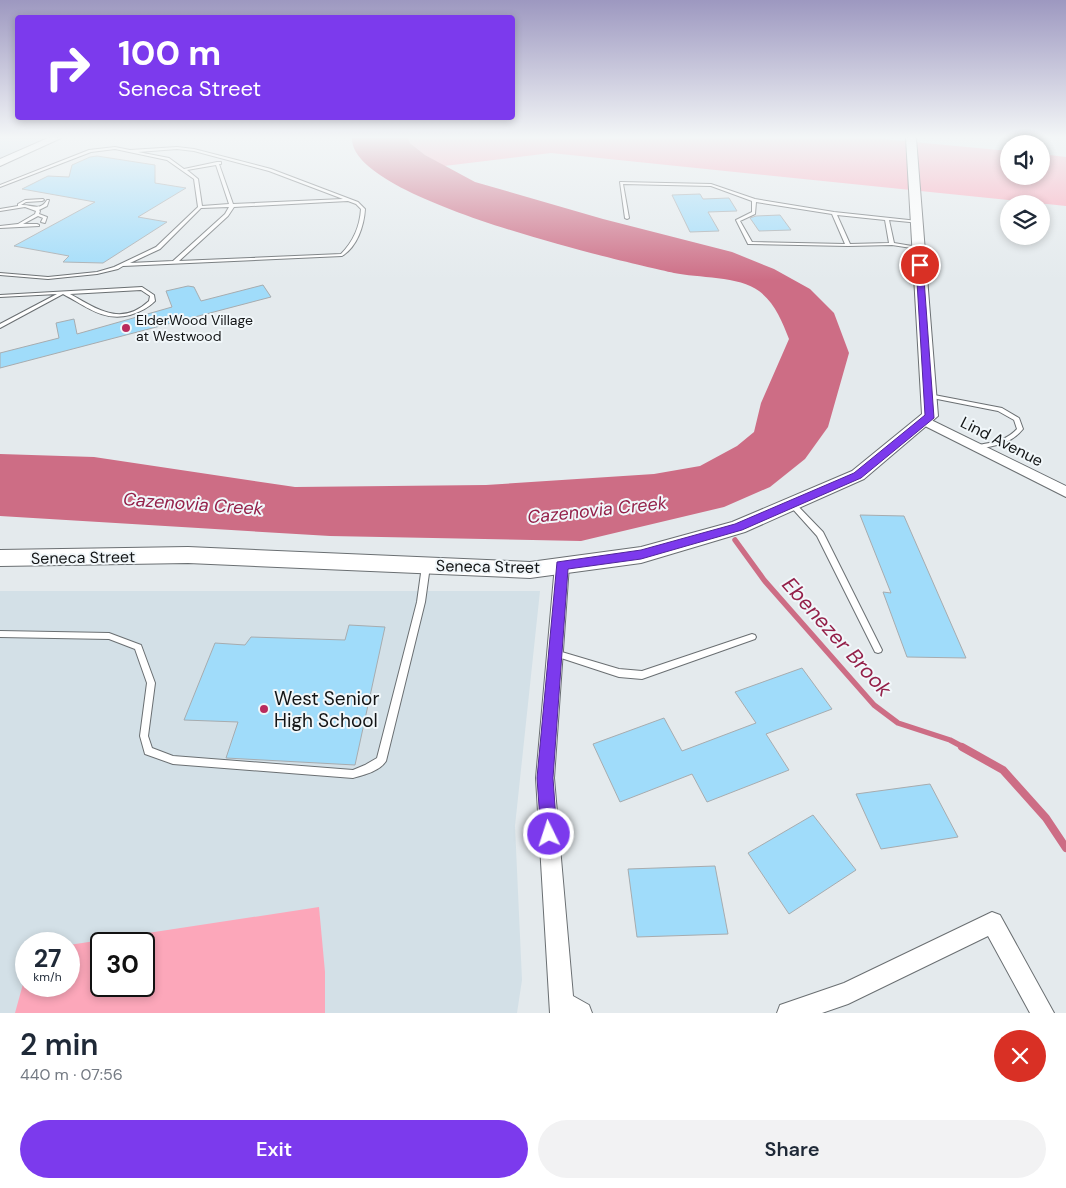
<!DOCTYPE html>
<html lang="en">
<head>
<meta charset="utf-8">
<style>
	:root { --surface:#fff; --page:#f2f2f3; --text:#1f2937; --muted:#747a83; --accent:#7c3aed }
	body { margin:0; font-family:"DM Sans",sans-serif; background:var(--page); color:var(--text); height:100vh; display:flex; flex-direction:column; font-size:19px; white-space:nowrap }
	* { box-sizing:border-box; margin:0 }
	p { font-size:16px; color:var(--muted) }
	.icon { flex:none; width:28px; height:28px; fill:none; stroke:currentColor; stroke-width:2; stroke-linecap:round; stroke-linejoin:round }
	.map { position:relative; height:1013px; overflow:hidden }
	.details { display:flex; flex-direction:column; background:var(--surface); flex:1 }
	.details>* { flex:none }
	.banner { position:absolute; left:15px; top:15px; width:500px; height:105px; border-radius:5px; box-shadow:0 2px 8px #0003; background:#7c3aed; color:#fff; overflow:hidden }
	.controls { position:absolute; left:1000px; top:135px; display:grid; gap:10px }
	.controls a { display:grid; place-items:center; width:50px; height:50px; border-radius:50%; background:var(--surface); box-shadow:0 2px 8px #0003; font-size:25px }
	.speed { position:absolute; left:15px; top:932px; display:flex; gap:10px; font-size:25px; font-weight:700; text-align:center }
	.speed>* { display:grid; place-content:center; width:65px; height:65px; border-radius:50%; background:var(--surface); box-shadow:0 2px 8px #0003; line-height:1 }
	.speed small { font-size:12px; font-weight:400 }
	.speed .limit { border:2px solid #111; border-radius:8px; background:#fff; color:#111 }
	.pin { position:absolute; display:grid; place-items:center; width:42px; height:42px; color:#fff; margin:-21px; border:2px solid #fff; border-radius:50%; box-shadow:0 1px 5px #0007 }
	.me { position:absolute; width:55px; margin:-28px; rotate:356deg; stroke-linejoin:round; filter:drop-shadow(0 0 4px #0008) }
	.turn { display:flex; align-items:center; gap:18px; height:105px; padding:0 20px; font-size:22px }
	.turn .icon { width:65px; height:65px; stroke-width:2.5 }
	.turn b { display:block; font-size:35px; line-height:42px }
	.round { display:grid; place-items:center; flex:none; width:52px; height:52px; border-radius:26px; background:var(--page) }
	.headline { display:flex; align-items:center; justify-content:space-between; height:85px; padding:0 20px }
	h1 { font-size:30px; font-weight:600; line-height:38px }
	.button { display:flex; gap:10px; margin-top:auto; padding:10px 20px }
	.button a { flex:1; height:58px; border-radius:30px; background:var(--accent); color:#fff; font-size:20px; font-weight:600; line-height:58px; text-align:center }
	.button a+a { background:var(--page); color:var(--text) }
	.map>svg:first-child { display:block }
</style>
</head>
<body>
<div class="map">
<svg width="1066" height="1013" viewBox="0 0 1066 1013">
	<rect width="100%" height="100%" fill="#e4eaed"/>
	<g fill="#d3e0e7" fill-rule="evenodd">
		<path d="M0,138H44L0,158Z"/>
		<path d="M0,591H540L515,826L522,980L517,1013H0ZM26,944H69V986H26ZM101,944H144V986H101Z"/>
	</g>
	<g fill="#fca7ba" fill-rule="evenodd">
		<path d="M408,138H872L1009,151V176H1041V154L1066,157V206L551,153L444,166L425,155L410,143Z"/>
		<path d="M319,907L325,972V1013H15L26,973V986H69V945ZM101,944H144V986H101Z"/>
	</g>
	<path fill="#cd6d85" d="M352,138H408L410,143L425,155L475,182L603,219L732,252L774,269L810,289L834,313L849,353L828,427L805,459L770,487L724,507L581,541L330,536L0,516V454L94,457L295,487L486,485L654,474L700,466L737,446L754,432L761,403L789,339C782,321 775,303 759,291C740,276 697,278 674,273C621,261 350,200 352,138Z"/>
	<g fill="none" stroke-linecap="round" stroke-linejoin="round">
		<path stroke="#cd6d85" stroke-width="5.5" d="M735,540L764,580L874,705L898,723L950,740L965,748"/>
		<path stroke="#cd6d85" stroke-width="8" d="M962,747L1003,770L1046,818L1066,848"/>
	</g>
	<g fill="#a0dcfa" stroke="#a7acaf">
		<path d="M97,156L155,165V183L186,188L138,217L167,222L103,263L63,262L69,256L14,246L95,202L22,189L48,176L69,177L72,165L90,157Z"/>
		<path d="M700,194L703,199L729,198L737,211L708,212L719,231L690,232L672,195Z"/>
		<path d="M780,215L791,230L759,231L750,218L756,216Z"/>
		<path d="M263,285L271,297L0,368V353L59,338L56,323L74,319L77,334L172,307L166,291L188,286L194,287L201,301Z"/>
		<path d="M860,515L904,516L966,658L907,657L883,592L891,593Z"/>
		<path d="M349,625L385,627L355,765L226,758L238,722L184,720L215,643L245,645L251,637L345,640Z"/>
		<path d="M802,668L832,709L766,734L789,770L707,802L692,774L620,802L593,744L664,718L682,751L756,723L735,692Z"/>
		<path d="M930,784L958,837L881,849L856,794Z"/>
		<path d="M813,815L856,870L789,914L748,853Z"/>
		<path d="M715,866L728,934L637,937L628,869Z"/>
	</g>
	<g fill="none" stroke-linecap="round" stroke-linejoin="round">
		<g stroke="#6a6f72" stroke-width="2">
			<g id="lane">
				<path d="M115,147L130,150L177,147L194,149L271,169L358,202L365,209C364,226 357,247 342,256L123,266L118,269L97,274L48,279L0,275V273L48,277L97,272L114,267L156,247L198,207L194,179L167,160L115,149L91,152L0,187V185L89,150ZM177,149L194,151L269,171L343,199L233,204L219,164H221V162H217L184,169L169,158L138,152ZM216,165L229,204L202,206L198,179L187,170ZM348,201L356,204L361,209C360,226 353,242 341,254L179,261L228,216L234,207ZM229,207L225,214L173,261L130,263L160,249L201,208Z"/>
				<path d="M620,182L711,184L755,199L834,212L918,221H920V223L889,220L894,243L918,247L920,248L918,249L892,245L848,246L748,244L736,220L752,212V201L711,186L623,184L629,218L627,219L625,218ZM756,202L832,214L845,244L752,242L740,221L755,214ZM837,215L885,220L889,243L850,244Z"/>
				<path d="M43,199L44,200L42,201L26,202L21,205C31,204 40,212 47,200H49L47,206L39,210L40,211L39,214L47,217L45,223L41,222L43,218L38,216L23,224H37L39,225V226L0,228V226L18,224L35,214L36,211L25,207L0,211V209L18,206V204L25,200Z"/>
				<path d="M142,287L154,295L155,301C148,308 140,312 130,315C103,322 86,306 63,294L0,328V324L57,294L0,297V295ZM141,290L150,296L149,301C121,327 97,309 70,294Z"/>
				<path d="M929,394L1002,408L1019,418L1023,429C1011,444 995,446 977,449L975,448L974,447L975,446C991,442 1005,442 1017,429L1014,420L998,411L927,397L926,396Z"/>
				<path d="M790,502H794L823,532L882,650L881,652L878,653L875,652L817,536L790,506L789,504Z"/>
				<path d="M426,563L429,564L430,566L425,602L386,761C380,771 364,775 353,778L173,764L145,754L140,736L147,683L135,649L109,639L0,637V631L109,633L141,645L155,683L148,736L152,748L173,756L353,770L365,765L377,758L417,602L422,566L423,564Z"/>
				<path d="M752,634L755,635L756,637L755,639L642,679L619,677L555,656L552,655L551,653L552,651L555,650L619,669L642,671Z"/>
			</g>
		</g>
		<g stroke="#6a6f72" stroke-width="2">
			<g id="street">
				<path d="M923,416L1066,486V497L919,423L917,420Z"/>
				<path d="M562,559L567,561L569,565L554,778L573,996L589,1005L592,1013H550L536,778L555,565L557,561Z"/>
				<path d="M992,912L1000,915L1054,1013H1030L988,936L848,1004L822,1013H777L780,1005L844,983Z"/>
			</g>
		</g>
		<g stroke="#6a6f72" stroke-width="2">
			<g id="secondary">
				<path d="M48,138H61L0,166V159Z"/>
				<path d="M906,138H916L938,416L864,479L745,532L641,563L530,578L188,563L0,566V550L188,547L530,562L641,547L732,522L852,471L922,414Z"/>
			</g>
		</g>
		<use href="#lane" fill="#fff" fill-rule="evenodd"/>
		<use href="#street" fill="#fff" fill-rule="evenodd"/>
		<use href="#secondary" fill="#fff" fill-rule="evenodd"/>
	</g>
	<linearGradient id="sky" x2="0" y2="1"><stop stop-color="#9d98c0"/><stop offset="0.49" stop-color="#f3f6f7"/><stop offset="1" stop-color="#f3f6f7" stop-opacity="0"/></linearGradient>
	<rect width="1066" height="280" fill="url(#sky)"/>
	<path fill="#7c3aed" stroke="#51269a" d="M920,263L923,265L934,418L861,478L742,530L641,559L568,569L553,778L557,834L555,840L549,842L543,840L541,834L537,778L557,562L641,550L735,524L854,473L925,415L916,265Z"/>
	<g fill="#b92b5d" stroke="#f1f7fa" stroke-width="2">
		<circle cx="126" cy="328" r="5"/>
		<circle cx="264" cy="709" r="5"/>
	</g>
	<g text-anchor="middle" stroke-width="4" stroke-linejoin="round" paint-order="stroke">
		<g font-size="14" fill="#131516" stroke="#f1f7fa" text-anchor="start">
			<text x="136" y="325">ElderWood Village<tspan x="136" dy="16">at Westwood</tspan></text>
		</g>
		<g font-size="16" fill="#131516" stroke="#f1f7fa">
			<text transform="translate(1002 441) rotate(27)" y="6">Lind Avenue</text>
			<text transform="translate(83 557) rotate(-1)" y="6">Seneca Street</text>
			<text transform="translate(488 566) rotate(1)" y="6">Seneca Street</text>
		</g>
		<g font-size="18" font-style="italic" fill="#942049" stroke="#f1f7fa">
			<text transform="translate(193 504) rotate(4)" y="6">Cazenovia Creek</text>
			<text transform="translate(597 510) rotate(-6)" y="6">Cazenovia Creek</text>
		</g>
		<g font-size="19" fill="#131516" stroke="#f1f7fa" text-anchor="start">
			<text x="274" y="705">West Senior<tspan x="274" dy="22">High School</tspan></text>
		</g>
		<g font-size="21" font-style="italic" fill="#942049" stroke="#f1f7fa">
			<text transform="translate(837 637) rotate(48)" y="7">Ebenezer Brook</text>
		</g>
	</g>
</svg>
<div class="controls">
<a><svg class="icon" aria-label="sound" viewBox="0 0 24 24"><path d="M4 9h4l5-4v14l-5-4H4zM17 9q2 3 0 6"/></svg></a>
<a><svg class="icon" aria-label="layers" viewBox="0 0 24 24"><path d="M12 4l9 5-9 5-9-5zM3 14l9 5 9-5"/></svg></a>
</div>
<div class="speed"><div>27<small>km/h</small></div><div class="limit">30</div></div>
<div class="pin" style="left:920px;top:265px;background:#d93025"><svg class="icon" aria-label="arrive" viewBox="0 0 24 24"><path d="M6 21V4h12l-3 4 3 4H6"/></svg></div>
<svg class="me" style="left:549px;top:834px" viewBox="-20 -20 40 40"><circle r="17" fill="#7c3aed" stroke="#fff" stroke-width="3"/><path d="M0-11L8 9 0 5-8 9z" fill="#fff"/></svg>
<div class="banner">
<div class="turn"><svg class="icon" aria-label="right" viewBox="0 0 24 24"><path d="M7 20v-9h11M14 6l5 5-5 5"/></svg><div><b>100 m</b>Seneca Street</div></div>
</div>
</div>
<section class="details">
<div class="headline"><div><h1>2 min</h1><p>440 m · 07:56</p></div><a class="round" style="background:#d93025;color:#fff"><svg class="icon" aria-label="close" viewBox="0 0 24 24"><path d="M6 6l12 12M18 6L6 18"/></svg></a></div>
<div class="button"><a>Exit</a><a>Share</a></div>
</section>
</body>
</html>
